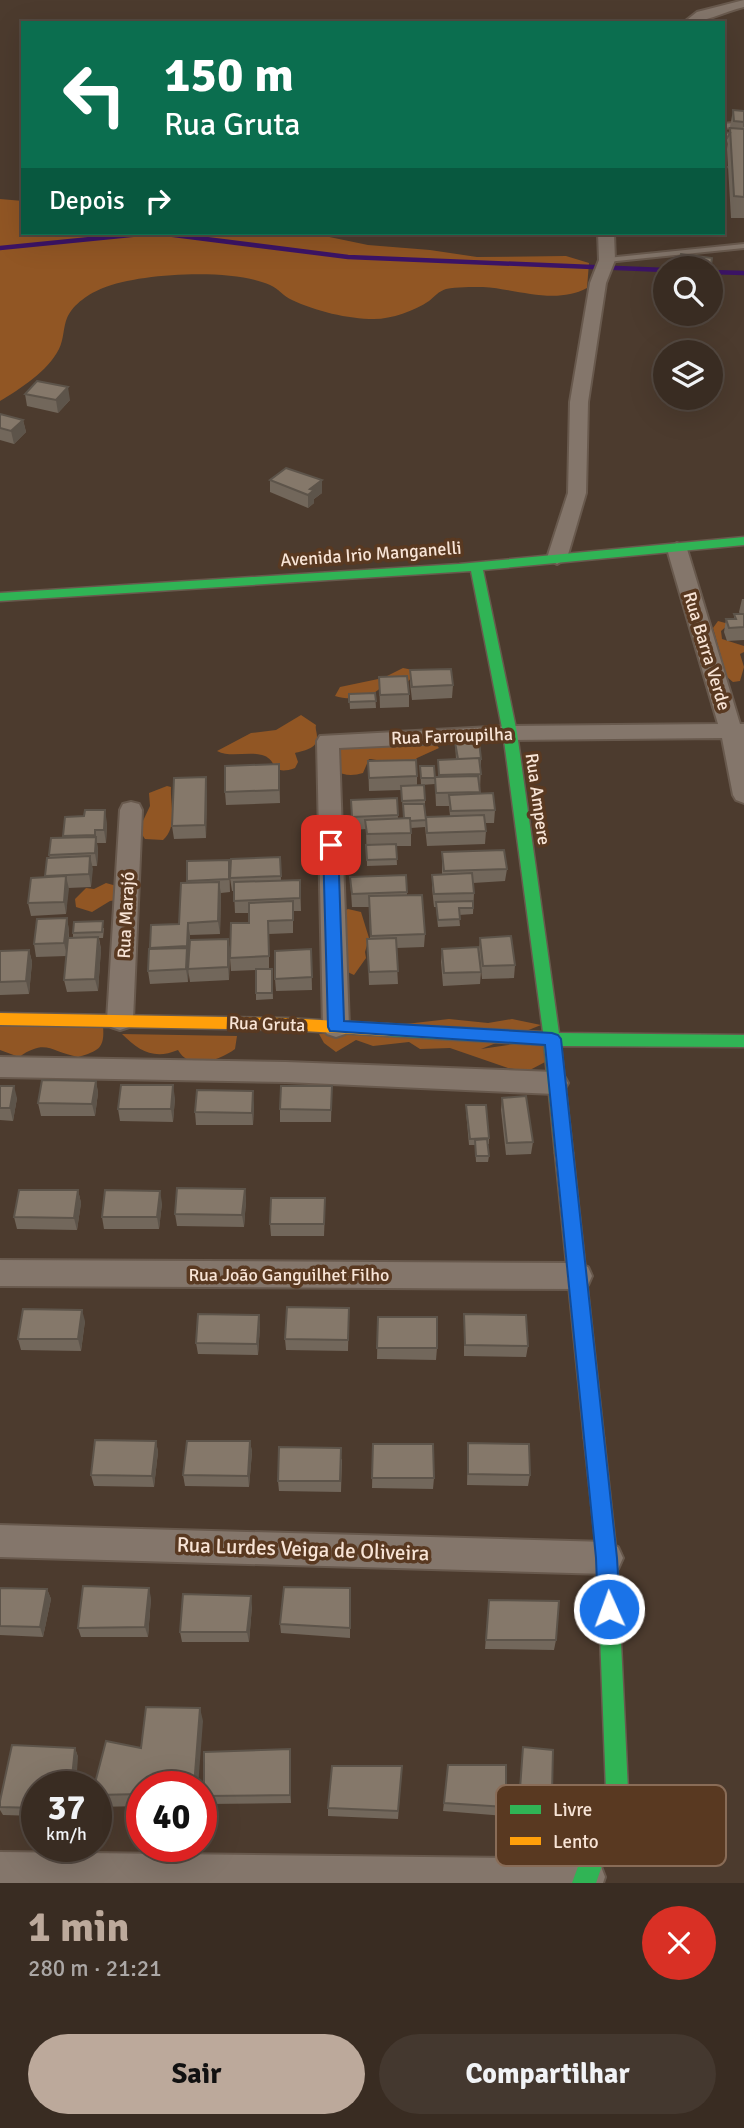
<!DOCTYPE html>
<html lang="pt">
<head>
<meta charset="utf-8">
<style>
	:root { --surface:#392c22; --page:#44382f; --text:#f1f3f6; --muted:#aba7a5; --line:#534840; --accent:#bca99b }
	body { margin:0; font-family:Signika,sans-serif; background:var(--page); color:var(--text); height:100vh; display:flex; flex-direction:column; font-size:26px; white-space:nowrap }
	* { box-sizing:border-box; margin:0 }
	p { font-size:23px; color:var(--muted) }
	.icon { flex:none; width:38px; height:38px; fill:none; stroke:currentColor; stroke-width:2; stroke-linecap:round; stroke-linejoin:round }
	.map { position:relative; height:1883px; overflow:hidden }
	.panel { display:flex; flex-direction:column; background:var(--surface); flex:1 }
	.panel>* { flex:none }
	.banner { position:absolute; left:21px; top:21px; width:704px; height:214px; border-radius:0px; box-shadow:0 7px 28px #0002,0 0 0 2px var(--line); background:#0b6e4f; color:#fff; overflow:hidden }
	.controls { position:absolute; left:653px; top:256px; display:grid; gap:14px }
	.controls a { display:grid; place-items:center; width:70px; height:70px; border-radius:50%; background:var(--surface); box-shadow:0 7px 28px #0002,0 0 0 2px var(--line); font-size:35px }
	.speed { position:absolute; left:21px; top:1771px; display:flex; gap:14px; font-size:35px; font-weight:700; text-align:center }
	.speed>* { display:grid; place-content:center; width:91px; height:91px; border-radius:50%; background:var(--surface); box-shadow:0 7px 28px #0002,0 0 0 2px var(--line); line-height:1 }
	.speed small { font-size:18px; font-weight:400 }
	.speed .limit { border:10px solid #d22; background:#fff; color:#111 }
	.pin { position:absolute; display:grid; place-items:center; width:60px; height:60px; color:#fff; margin:-30px; border-radius:14px; box-shadow:0 4px 10px #0006 }
	.me { position:absolute; width:77px; margin:-38px; rotate:358deg; stroke-linejoin:round; filter:drop-shadow(0 0 5px #0008) }
	.turn { display:flex; align-items:center; gap:24px; height:147px; padding:0 28px; font-size:32px }
	.turn .icon { width:91px; height:91px; stroke-width:2.5 }
	.turn b { display:block; font-size:49px; line-height:60px }
	.then { display:flex; align-items:center; height:66px; padding:0 28px; background:#0003; gap:14px; font-size:26px }
	.round { display:grid; place-items:center; flex:none; width:74px; height:74px; border-radius:37px; background:var(--page) }
	.summary { display:flex; align-items:center; justify-content:space-between; height:119px; padding:0 28px }
	h1 { font-size:42px; font-weight:800; line-height:52px; color:var(--accent) }
	.primary-button { display:flex; gap:14px; margin-top:auto; padding:14px 28px }
	.primary-button a { flex:1; height:80px; border-radius:42px; background:var(--accent); color:#111; font-size:28px; font-weight:800; line-height:80px; text-align:center }
	.primary-button a+a { background:var(--page); color:var(--text) }
	.map>svg:first-child { display:block }
</style>
</head>
<body>
<div class="map">
<svg width="744" height="1883" viewBox="0 0 744 1883">
	<rect width="100%" height="100%" fill="#4c3b2e"/>
	<g fill="#915624">
		<path d="M0,199L23,201V233H310L368,245L430,250L477,257L566,256L589,263L587,288C555,305 517,289 483,287C471,287 457,287 446,289C439,291 434,297 429,301C414,311 392,319 374,319C348,319 315,311 292,300C284,297 278,288 270,285C234,268 140,273 103,288C90,293 73,304 67,318C63,328 64,339 59,349C48,371 20,389 0,401Z"/>
		<path d="M718,621L729,624L721,631L722,639L744,646V652L740,654L744,667L740,681L733,682L727,677L713,628Z"/>
		<path d="M403,668L413,670L412,677L405,685L381,687C372,698 350,701 335,696L340,687L383,678Z"/>
		<path d="M301,715L316,725C315,729 317,732 317,737C318,749 303,751 295,753L298,762L295,768C270,777 278,759 262,755C247,751 231,758 217,751L251,733L276,730Z"/>
		<path d="M361,741L383,746L435,743L439,748L417,758L409,766L371,759H369L363,773C353,776 344,776 334,770L335,752L341,746Z"/>
		<path d="M167,786L171,787C170,805 178,827 163,840L145,839L141,833L142,823L150,806L149,793Z"/>
		<path d="M106,883L124,888L117,900L110,901L92,912L76,907L75,899L86,888L94,889Z"/>
		<path d="M348,909L361,912L369,938L365,952L366,958L354,975L339,968V914Z"/>
		<path d="M449,1019L488,1023L512,1019L541,1025L481,1049L548,1039L547,1061L528,1071L508,1068L450,1048L420,1049L409,1042L373,1046L356,1040L336,1052L324,1043L319,1034Z"/>
		<path d="M0,1024L103,1026C105,1049 98,1051 78,1057C50,1052 47,1038 19,1057L0,1050Z"/>
		<path d="M122,1034L237,1036L235,1049C220,1060 190,1072 178,1050C154,1060 139,1051 122,1034Z"/>
	</g>
	<g fill="none" stroke-linecap="round" stroke-linejoin="round">
		<g stroke="#3c1466" stroke-width="4.5">
			<path d="M158,233L348,257L665,270"/>
			<path d="M0,248L151,233"/>
			<path d="M710,272L744,273"/>
		</g>
		<g stroke="#68594d" stroke-width="4">
			<g id="lane">
				<path d="M744,122V126L723,128V124Z"/>
				<path d="M744,244V248L607,262L603,260L607,258Z"/>
			</g>
		</g>
		<g stroke="#68594d" stroke-width="4">
			<g id="street">
				<path d="M744,0V7C724,12 703,23 683,23L697,12Z"/>
				<path d="M598,233H614L615,260L606,283L588,402L586,493L567,558L557,564L547,558L568,493L570,402L590,283L599,260Z"/>
				<path d="M677,543L687,549L740,724H744V803L736,800L733,795L722,738L510,740L339,748L349,1027L345,1034L336,1037L327,1034L323,1027L317,741L320,736L510,726L718,724L667,549Z"/>
				<path d="M131,802L139,804L142,810L133,1020L129,1027L120,1030L111,1027L107,1020L120,810L123,804Z"/>
				<path d="M0,1057L286,1062L555,1072L564,1076L568,1083L564,1090L555,1094L286,1082L0,1077Z"/>
				<path d="M0,1260L578,1263L588,1267L592,1276L588,1285L578,1289L0,1286Z"/>
				<path d="M0,1525L607,1542L618,1547L623,1558L618,1569L607,1574L0,1557Z"/>
				<path d="M0,1852L587,1859L600,1864L605,1877L603,1883H0Z"/>
			</g>
		</g>
		<g stroke="#68594d" stroke-width="3">
			<g id="fast">
				<path d="M744,537V545L483,570L517,733L559,1033L744,1035V1047L561,1046L573,1153L570,1158L564,1160L558,1158L555,1153L544,1045L387,1036L381,1035L379,1030L381,1025L387,1024L543,1032L503,733L471,571L0,601V593L459,564Z"/>
				<path d="M594,1429L601,1431L604,1438L617,1558L628,1790L596,1883H572L606,1790L597,1558L584,1438L587,1431Z"/>
			</g>
		</g>
		<g stroke="#68594d" stroke-width="3">
			<g id="slow">
				<path d="M0,1013L287,1018L387,1024L393,1025L395,1030L393,1035L387,1036L287,1030L0,1025Z"/>
				<path d="M564,1146L570,1148L573,1153L604,1438L601,1445L594,1447L587,1445L584,1438L555,1153L558,1148Z"/>
			</g>
		</g>
		<use href="#lane" fill="#84766b" fill-rule="evenodd"/>
		<use href="#street" fill="#84766b" fill-rule="evenodd"/>
		<use href="#fast" fill="#30b455" fill-rule="evenodd"/>
		<use href="#slow" fill="#ff9f0a" fill-rule="evenodd"/>
	</g>
	<g fill="#72675b">
		<path d="M733,110L744,111V218H731L727,149L728,141L727,144L723,143V132L729,133Z"/>
		<path d="M712,258L710,268H678L679,262Z"/>
		<path d="M25,394L70,400L58,413L27,406Z"/>
		<path d="M0,414L23,420L26,432L14,444L0,440Z"/>
		<path d="M270,480L322,493L314,499V503L308,508L270,492Z"/>
		<path d="M742,599H744V640L727,641L724,632L726,619H734V614H740L739,612Z"/>
		<path d="M410,670L453,685L452,698L412,700L410,683Z"/>
		<path d="M379,677L409,694V707L380,708Z"/>
		<path d="M375,693L376,708L350,709L349,694Z"/>
		<path d="M455,742L481,759L480,793L495,810L494,823H485L486,831L485,844L427,846L425,827L411,828V846H396L397,865L367,866L366,829L352,830L351,800L397,798L398,818H404L401,790L369,791L368,761L417,776V785L425,800V807H424L426,819L450,816L449,806H436L435,784L421,785L420,766L435,777H438V760L456,759Z"/>
		<path d="M279,764L280,803L226,805L225,792Z"/>
		<path d="M207,790L206,838L174,839L172,826Z"/>
		<path d="M107,823L106,843H97L98,850L97,866H92L91,887L68,888L66,914L31,916L28,903L46,877L50,858L49,855L63,838V836Z"/>
		<path d="M442,852L507,869L505,881L473,883L474,893L473,914L459,915L460,926L438,927L436,907H434L432,888V875L442,874Z"/>
		<path d="M280,857L281,880H300L301,911H293V933L269,934V969H272L273,999L256,1000V970L231,971L230,958L249,923V913H235L234,891H232L230,878Z"/>
		<path d="M229,860L230,892L221,893L220,934L190,935V940L228,939L230,951L229,980L190,982L188,969L189,959L188,982L150,984L148,971L151,925L179,924L187,883V861Z"/>
		<path d="M406,875L407,895L425,934L424,947L396,948L398,984L369,985L367,939H370L369,907H352L350,877Z"/>
		<path d="M67,918L69,931V938H73V933L104,928L103,938H99L101,949L98,991L67,992L64,980L67,956L36,957L34,944Z"/>
		<path d="M480,938L515,965L514,978L482,979L479,950Z"/>
		<path d="M311,949L312,990L276,991L275,979Z"/>
		<path d="M442,949L481,972L480,984L443,986L441,962Z"/>
		<path d="M29,950L32,962L29,994L0,995V951Z"/>
		<path d="M96,1081L98,1093L95,1116H41L38,1103Z"/>
		<path d="M0,1086L17,1098L13,1121L0,1120Z"/>
		<path d="M332,1086L331,1122H280V1109Z"/>
		<path d="M175,1098L173,1122L120,1121L118,1109Z"/>
		<path d="M502,1098L533,1142L531,1154L506,1155L501,1110Z"/>
		<path d="M254,1104L253,1125H196L195,1112Z"/>
		<path d="M466,1105L489,1138V1144H488L489,1156L488,1162H476L475,1145H469L466,1112Z"/>
		<path d="M245,1189L246,1201L244,1227L177,1226L175,1214Z"/>
		<path d="M78,1190L81,1203L77,1230L17,1229L14,1217Z"/>
		<path d="M162,1203L159,1229H104L102,1217Z"/>
		<path d="M325,1210L324,1236H271L270,1224Z"/>
		<path d="M349,1308L348,1351L286,1350L285,1339Z"/>
		<path d="M464,1314L528,1346L526,1357L464,1356Z"/>
		<path d="M259,1315L260,1327L258,1355L198,1354L196,1343Z"/>
		<path d="M378,1317L437,1348L436,1360L377,1359Z"/>
		<path d="M85,1321L81,1351L21,1350L18,1339Z"/>
		<path d="M156,1441L158,1452L154,1487L94,1486L91,1475Z"/>
		<path d="M250,1441L252,1452L249,1487L185,1486L183,1475Z"/>
		<path d="M468,1443L530,1475L528,1486L467,1485Z"/>
		<path d="M373,1444L434,1478L433,1489L372,1488Z"/>
		<path d="M342,1459L341,1492L279,1491L278,1481Z"/>
		<path d="M0,1588L47,1589L51,1599L43,1637L0,1635Z"/>
		<path d="M350,1588V1638L281,1633L280,1624Z"/>
		<path d="M151,1598L148,1637H81L78,1628Z"/>
		<path d="M489,1600L556,1640L554,1650L485,1649Z"/>
		<path d="M252,1606L249,1642H182L180,1632Z"/>
		<path d="M203,1721L142,1787V1806L97,1807L96,1787L141,1748Z"/>
		<path d="M523,1747L552,1793L551,1797L519,1793Z"/>
		<path d="M75,1748L78,1757L37,1787V1816L3,1815L0,1810V1801Z"/>
		<path d="M290,1749L291,1758V1803L206,1804L204,1796Z"/>
		<path d="M448,1765L506,1807L505,1816L443,1811Z"/>
		<path d="M402,1766L398,1819L328,1816V1808Z"/>
	</g>
	<g fill="#5d544a">
		<path d="M68,387L70,400L58,413L56,400Z"/>
		<path d="M23,420L26,432L14,444L11,431Z"/>
		<path d="M322,480V493L314,499V503L308,508V495L310,489Z"/>
		<path d="M206,777L207,790L206,838L205,825Z"/>
		<path d="M105,810L107,823L106,843L104,830Z"/>
		<path d="M95,830L98,850L97,866L95,853Z"/>
		<path d="M90,856L93,869L91,887L89,874Z"/>
		<path d="M66,876L69,889L66,914L64,902Z"/>
		<path d="M219,882L221,894L220,934L218,921Z"/>
		<path d="M67,918L69,931L67,956L64,943Z"/>
		<path d="M188,923L190,935L189,959L187,946Z"/>
		<path d="M98,937L101,949L98,991L95,979Z"/>
		<path d="M228,939L230,951L229,980L228,967Z"/>
		<path d="M187,948L189,960L188,982L186,969Z"/>
		<path d="M29,950L32,962L29,994L26,981Z"/>
		<path d="M96,1081L98,1093L95,1116L92,1104Z"/>
		<path d="M173,1085L175,1098L173,1122L171,1109Z"/>
		<path d="M14,1086L17,1098L13,1121L10,1108Z"/>
		<path d="M253,1091L254,1104L253,1125L252,1113Z"/>
		<path d="M245,1189L246,1201L244,1227L242,1215Z"/>
		<path d="M78,1190L81,1203L77,1230L74,1218Z"/>
		<path d="M160,1191L162,1203L159,1229L157,1217Z"/>
		<path d="M82,1310L85,1321L81,1351L78,1339Z"/>
		<path d="M259,1315L260,1327L258,1355L257,1344Z"/>
		<path d="M156,1441L158,1452L154,1487L152,1476Z"/>
		<path d="M250,1441L252,1452L249,1487L248,1476Z"/>
		<path d="M149,1588L151,1598L148,1637L145,1627Z"/>
		<path d="M47,1589L51,1599L43,1637L40,1627Z"/>
		<path d="M251,1596L252,1606L249,1642L247,1632Z"/>
		<path d="M200,1708L203,1721L198,1787H194Z"/>
		<path d="M75,1748L78,1757L76,1787H71Z"/>
		<path d="M290,1749L291,1758V1803L290,1795Z"/>
	</g>
	<g fill="#85786a" stroke="#5d544a" stroke-width="2">
		<path d="M733,110L744,111V127V122L734,121Z"/>
		<path d="M730,128L744,129V197L734,196Z"/>
		<path d="M723,132L730,133L727,138L723,137Z"/>
		<path d="M723,166L727,167L723,174Z"/>
		<path d="M681,254L712,258L711,265L679,262Z"/>
		<path d="M37,381L68,387L56,400L25,394Z"/>
		<path d="M0,414L23,420L11,431L0,428Z"/>
		<path d="M286,468L322,480L310,489L314,490L308,495L270,480Z"/>
		<path d="M734,614H744V627L729,628L726,619H736Z"/>
		<path d="M451,669L453,685L412,687L410,670Z"/>
		<path d="M407,676L409,694L380,695L379,677Z"/>
		<path d="M375,693L376,701L349,702V694Z"/>
		<path d="M479,741L481,759H458L455,742Z"/>
		<path d="M479,758L481,774L439,775L438,760Z"/>
		<path d="M416,760L417,776L369,778L368,761Z"/>
		<path d="M279,764V790L225,792V766Z"/>
		<path d="M420,766H434L435,778H421Z"/>
		<path d="M478,776L480,792L436,793L435,777Z"/>
		<path d="M206,777L205,825L172,826L174,778Z"/>
		<path d="M424,785L425,800L402,801L401,786Z"/>
		<path d="M493,793L495,810L451,811L449,795Z"/>
		<path d="M397,798L398,815L352,817L351,800Z"/>
		<path d="M403,804H424L426,820L410,821V818H404Z"/>
		<path d="M85,810H105L104,830H95V835L63,836L65,817L84,816Z"/>
		<path d="M484,815L486,831L427,833L426,817Z"/>
		<path d="M410,818L411,833L367,834L365,820Z"/>
		<path d="M96,837L95,853L49,855L51,838Z"/>
		<path d="M396,844L397,859L367,860L366,845Z"/>
		<path d="M504,850L507,869L444,871L442,852Z"/>
		<path d="M90,856L89,874L45,876L47,858Z"/>
		<path d="M280,857L281,876L230,878L231,859Z"/>
		<path d="M229,860V879L187,881V861Z"/>
		<path d="M472,873L474,893L434,894L432,875Z"/>
		<path d="M406,875L407,892L352,894L350,877Z"/>
		<path d="M66,876L64,902L28,903L31,878Z"/>
		<path d="M300,880V898L234,901V882Z"/>
		<path d="M219,882L218,921L188,923L187,946L150,948L151,925L179,924L181,883Z"/>
		<path d="M422,895L425,934L371,936L369,896Z"/>
		<path d="M293,901V920L268,921L269,956L230,958L231,923H249V903Z"/>
		<path d="M473,901V908H459L460,919L438,920L436,902Z"/>
		<path d="M67,918L64,943L34,944L37,919Z"/>
		<path d="M103,921L102,932L73,933L74,922Z"/>
		<path d="M511,936L515,965L483,966L480,938Z"/>
		<path d="M98,937L95,979L64,980L68,938Z"/>
		<path d="M396,938L398,971L369,972L367,939Z"/>
		<path d="M228,939V967L188,969L190,940Z"/>
		<path d="M478,947L481,972L444,973L442,949Z"/>
		<path d="M187,948L186,969L148,971L149,949Z"/>
		<path d="M311,949L312,977L275,979V951Z"/>
		<path d="M29,950L26,981L0,982V951Z"/>
		<rect x="256" y="969" width="16" height="24"/>
		<path d="M42,1080L96,1081L92,1104L38,1103Z"/>
		<path d="M121,1085H173L171,1109H118Z"/>
		<path d="M0,1086H14L10,1108H0Z"/>
		<path d="M281,1086H332L331,1110L280,1109Z"/>
		<path d="M197,1090L253,1091L252,1113L195,1112Z"/>
		<path d="M526,1096L533,1142L507,1143L502,1098Z"/>
		<path d="M466,1105H486L489,1138L470,1139Z"/>
		<path d="M487,1139L489,1156H476L475,1140Z"/>
		<path d="M177,1188L245,1189L242,1215L175,1214Z"/>
		<path d="M19,1190H78L74,1218L14,1217Z"/>
		<path d="M105,1190L160,1191L157,1217H102Z"/>
		<path d="M271,1198H325L324,1224H270Z"/>
		<path d="M287,1307L349,1308L348,1340L285,1339Z"/>
		<path d="M23,1309L82,1310L78,1339H18Z"/>
		<path d="M198,1314L259,1315L257,1344L196,1343Z"/>
		<path d="M464,1314L526,1315L528,1346L465,1345Z"/>
		<path d="M378,1317H437V1348H377Z"/>
		<path d="M95,1440L156,1441L152,1476L91,1475Z"/>
		<path d="M187,1441H250L248,1476L183,1475Z"/>
		<path d="M468,1443L529,1444L530,1475L468,1474Z"/>
		<path d="M373,1444H433L434,1478H372Z"/>
		<path d="M279,1447L341,1448L340,1481H278Z"/>
		<path d="M83,1586L149,1588L145,1627L78,1628Z"/>
		<path d="M284,1587L350,1588V1628L280,1624Z"/>
		<path d="M0,1588L47,1589L40,1627L0,1626Z"/>
		<path d="M183,1594L251,1596L247,1632H180Z"/>
		<path d="M489,1600L559,1601L556,1640H486Z"/>
		<path d="M146,1707L200,1708L194,1787H142V1794L96,1795V1787H94L106,1741L141,1748Z"/>
		<path d="M12,1745L75,1748L71,1787H37V1808L0,1807V1801Z"/>
		<path d="M523,1747L553,1750L552,1793L520,1789Z"/>
		<path d="M290,1749V1795L204,1796V1752Z"/>
		<path d="M448,1765H506V1807L444,1803Z"/>
		<path d="M332,1766H402L398,1811L328,1808Z"/>
	</g>
	<path fill="#1a73e8" stroke="#114b97" stroke-width="2" d="M331,840L338,845L344,1021L552,1033L558,1035L561,1039L617,1558L620,1609L617,1617L609,1620L602,1617L598,1609L596,1558L545,1045L330,1031L328,1027L323,845Z"/>
	<g text-anchor="middle" stroke-width="7" stroke-linejoin="round" paint-order="stroke">
		<g font-size="18" fill="#f8e4d6" stroke="#593921">
			<text transform="translate(371 554) rotate(-4)" y="6">Avenida Irio Manganelli</text>
			<text transform="translate(707 651) rotate(73)" y="6">Rua Barra Verde</text>
			<text transform="translate(452 736) rotate(-2)" y="6">Rua Farroupilha</text>
			<text transform="translate(538 799) rotate(82)" y="6">Rua Ampere</text>
			<text transform="translate(126 915) rotate(-87)" y="6">Rua Marajó</text>
			<text transform="translate(267 1024) rotate(2)" y="6">Rua Gruta</text>
			<text x="289" y="1281">Rua João Ganguilhet Filho</text>
		</g>
		<g font-size="21" fill="#f8e4d6" stroke="#593921">
			<text transform="translate(303 1549) rotate(2)" y="7">Rua Lurdes Veiga de Oliveira</text>
		</g>
	</g>
	<rect x="496" y="1785" width="230" height="81" rx="10" fill="#593921" stroke="#896c57" stroke-width="2"/>
	<rect x="510" y="1805" width="31" height="9" fill="#30b455"/>
	<rect x="510" y="1837" width="31" height="8" fill="#ff9f0a"/>
	<g font-size="19" fill="#f8e4d6">
		<text x="553" y="1816">Livre</text>
		<text x="553" y="1848">Lento</text>
	</g>
</svg>
<div class="controls">
<a><svg class="icon" aria-label="search" viewBox="0 0 24 24"><circle cx="10" cy="10" r="6"/><path d="M15 15l6 6"/></svg></a>
<a><svg class="icon" aria-label="layers" viewBox="0 0 24 24"><path d="M12 4l9 5-9 5-9-5zM3 14l9 5 9-5"/></svg></a>
</div>
<div class="speed"><div>37<small>km/h</small></div><div class="limit">40</div></div>
<div class="pin" style="left:331px;top:845px;background:#d93025"><svg class="icon" aria-label="arrive" viewBox="0 0 24 24"><path d="M6 21V4h12l-3 4 3 4H6"/></svg></div>
<svg class="me" style="left:609px;top:1609px" viewBox="-20 -20 40 40"><circle r="17" fill="#1a73e8" stroke="#fff" stroke-width="3"/><path d="M0-11L8 9 0 5-8 9z" fill="#fff"/></svg>
<div class="banner">
<div class="turn"><svg class="icon" aria-label="left" viewBox="0 0 24 24"><path d="M17 20v-9H6M10 6l-5 5 5 5"/></svg><div><b>150 m</b>Rua Gruta</div></div>
<div class="then">Depois<svg class="icon" aria-label="right" viewBox="0 0 24 24"><path d="M7 20v-9h11M14 6l5 5-5 5"/></svg></div>
</div>
</div>
<section class="panel">
<div class="summary"><div><h1>1 min</h1><p>280 m · 21:21</p></div><a class="round" style="background:#d93025;color:#fff"><svg class="icon" aria-label="close" viewBox="0 0 24 24"><path d="M6 6l12 12M18 6L6 18"/></svg></a></div>
<div class="primary-button"><a>Sair</a><a>Compartilhar</a></div>
</section>
</body>
</html>
